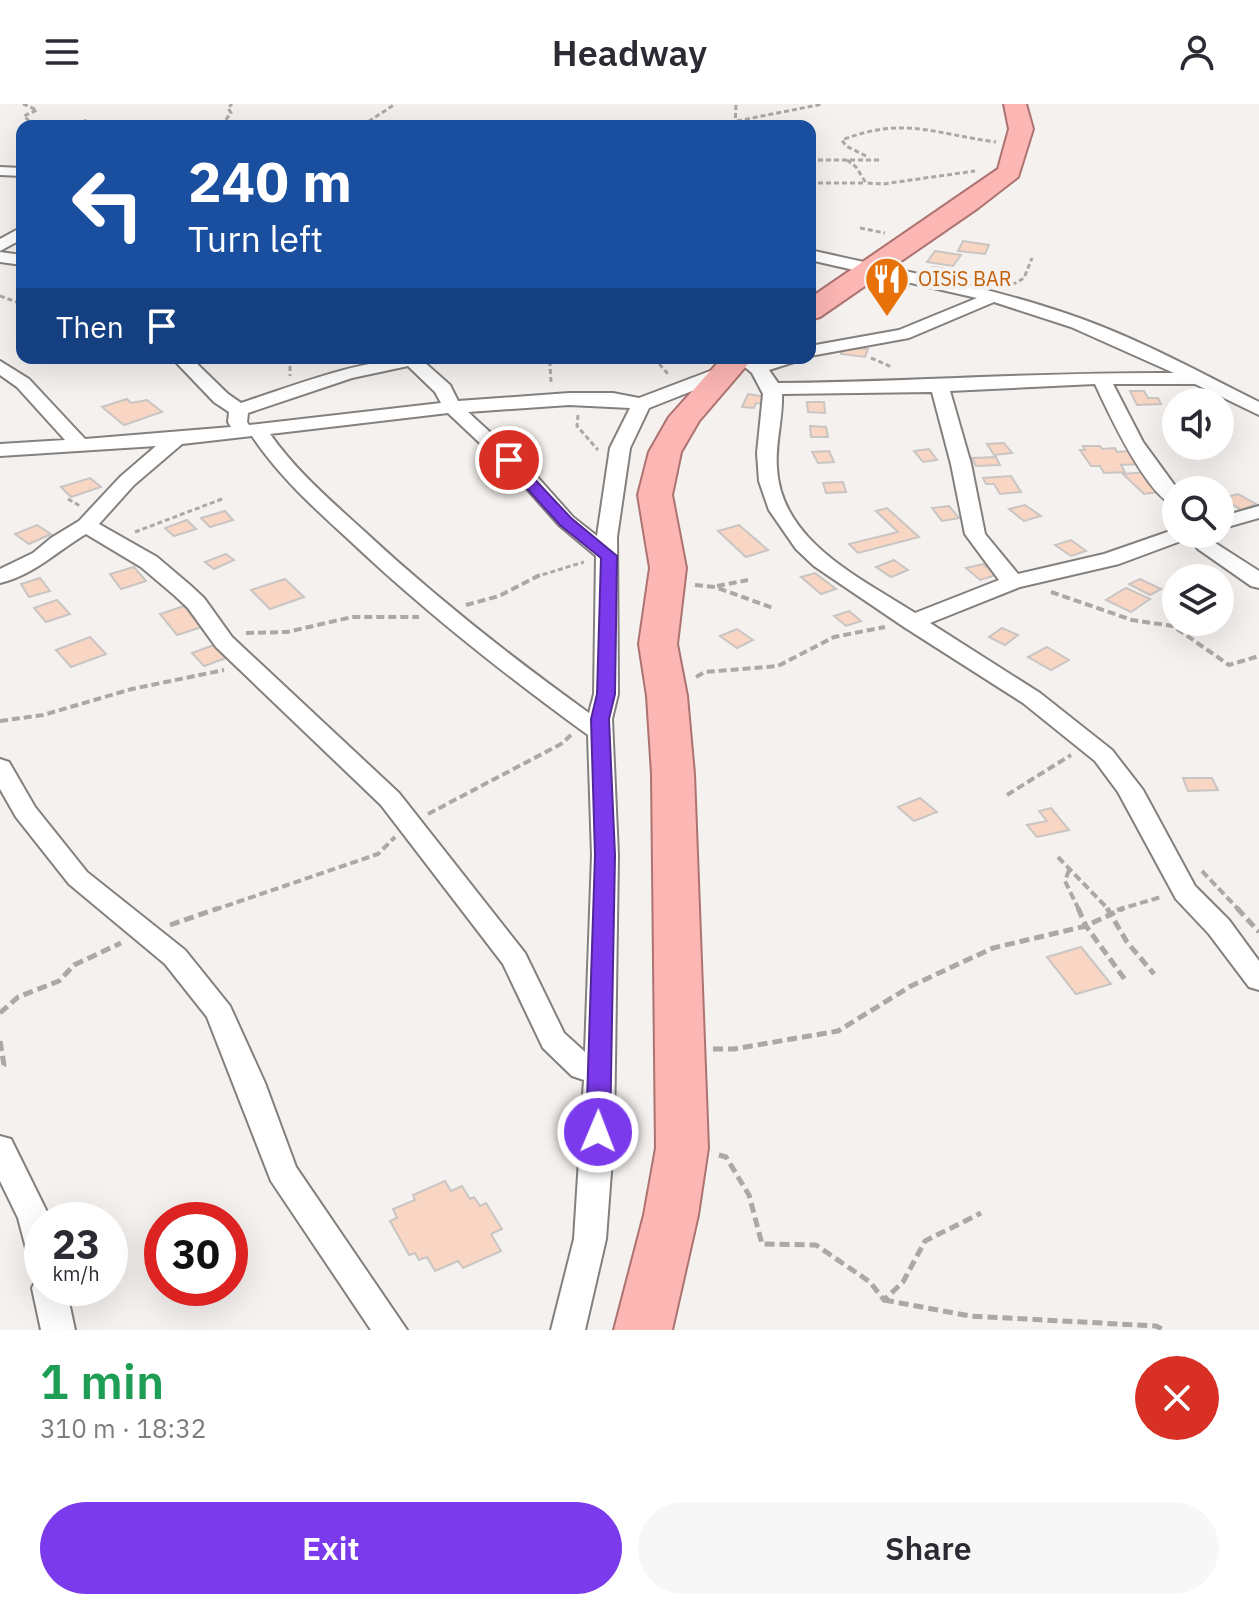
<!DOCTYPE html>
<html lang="en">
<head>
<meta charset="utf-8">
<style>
	:root { --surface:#fff; --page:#f7f7f7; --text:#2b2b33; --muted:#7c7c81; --accent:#7c3aed }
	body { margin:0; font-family:"IBM Plex Sans",sans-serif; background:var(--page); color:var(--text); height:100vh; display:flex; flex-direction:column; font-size:30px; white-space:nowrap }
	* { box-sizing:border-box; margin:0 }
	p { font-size:26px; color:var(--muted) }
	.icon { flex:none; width:44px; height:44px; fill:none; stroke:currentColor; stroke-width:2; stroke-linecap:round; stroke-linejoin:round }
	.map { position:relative; height:1226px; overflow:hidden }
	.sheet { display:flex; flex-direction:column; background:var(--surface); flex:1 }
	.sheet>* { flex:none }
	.hud { position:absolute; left:16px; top:16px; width:800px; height:244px; border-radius:16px; box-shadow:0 8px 32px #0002; background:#1a4fa0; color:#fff; overflow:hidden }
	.buttons { position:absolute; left:1162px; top:284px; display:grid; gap:16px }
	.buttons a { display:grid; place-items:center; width:72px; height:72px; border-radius:50%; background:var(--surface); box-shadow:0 8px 32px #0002; font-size:40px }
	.speed { position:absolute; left:24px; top:1098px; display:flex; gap:16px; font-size:40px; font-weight:700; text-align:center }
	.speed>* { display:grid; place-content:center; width:104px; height:104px; border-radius:50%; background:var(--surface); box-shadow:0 8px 32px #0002; line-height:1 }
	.speed small { font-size:20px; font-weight:400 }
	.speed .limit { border:12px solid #d22; background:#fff; color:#111 }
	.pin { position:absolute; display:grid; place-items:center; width:68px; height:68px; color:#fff; margin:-34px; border:4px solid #fff; border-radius:50%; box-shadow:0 2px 8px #0007 }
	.me { position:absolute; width:88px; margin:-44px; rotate:1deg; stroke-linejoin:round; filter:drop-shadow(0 0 6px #0008) }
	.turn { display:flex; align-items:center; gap:28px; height:168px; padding:0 40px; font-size:36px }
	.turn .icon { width:104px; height:104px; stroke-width:2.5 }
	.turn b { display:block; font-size:56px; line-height:68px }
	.then { display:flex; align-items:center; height:76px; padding:0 40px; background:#0003; gap:16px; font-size:30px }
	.round { display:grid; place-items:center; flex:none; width:84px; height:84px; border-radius:42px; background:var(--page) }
	.overview { display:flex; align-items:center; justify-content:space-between; height:136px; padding:0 40px }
	h1 { font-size:48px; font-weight:600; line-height:60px; color:#1e9e55 }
	.button { display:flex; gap:16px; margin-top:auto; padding:16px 40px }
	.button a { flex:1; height:92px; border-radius:48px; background:var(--accent); color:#fff; font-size:32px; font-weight:600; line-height:92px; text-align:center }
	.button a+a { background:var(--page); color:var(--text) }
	header { display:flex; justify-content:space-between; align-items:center; height:104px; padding:0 40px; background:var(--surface); font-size:36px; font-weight:600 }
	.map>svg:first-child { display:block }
</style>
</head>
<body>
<header><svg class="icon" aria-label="menu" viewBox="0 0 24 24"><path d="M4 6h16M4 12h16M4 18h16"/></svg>Headway<svg class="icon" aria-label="person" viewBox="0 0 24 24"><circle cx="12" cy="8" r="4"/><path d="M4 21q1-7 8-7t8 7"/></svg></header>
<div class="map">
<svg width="1259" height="1226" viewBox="0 0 1259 1226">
	<rect width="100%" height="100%" fill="#f5f1ef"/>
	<g fill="#f9d6c4" stroke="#c9c5c3" stroke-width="2">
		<path d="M963,137L989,141L985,150L958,147Z"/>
		<path d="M935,147L961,151L953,162L927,158Z"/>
		<path d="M933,163L949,165L944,176L928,174Z"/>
		<path d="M954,171L978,173V182L952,180Z"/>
		<path d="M890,175L911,179L902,191L880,187Z"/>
		<path d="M843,243L868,245L865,253L841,250Z"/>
		<path d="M1130,287H1144L1148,294H1158L1161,300L1137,301Z"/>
		<path d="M748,290L768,293L765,300L756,299L754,304L742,303Z"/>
		<path d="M127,295L131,299L147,296L162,308L124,321L102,303Z"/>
		<path d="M807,298H824L825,309L808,308Z"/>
		<path d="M810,322L826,323L828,333H811Z"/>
		<path d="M1004,339L1012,349L994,351L987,340Z"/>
		<path d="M1083,342H1100L1102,345L1115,344L1117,348L1130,347L1138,360L1121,361L1125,368L1104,369L1100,362H1091L1080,346H1085Z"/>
		<path d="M929,345L937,356L923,358L914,347Z"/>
		<path d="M829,347L834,358L818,359L812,348Z"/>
		<path d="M996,353L1000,361L976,362L972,354Z"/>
		<path d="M1146,368L1159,388L1144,390L1123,370Z"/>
		<path d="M1011,372L1021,388L1000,390L994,380H986L983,374Z"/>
		<path d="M90,374L101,383L71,393L61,383Z"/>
		<path d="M843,378L846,388L826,389L823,379Z"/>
		<path d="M1238,390L1256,400L1241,406L1223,394Z"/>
		<path d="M1025,401L1041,412L1024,417L1009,405Z"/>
		<path d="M949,402L959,414L942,417L932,404Z"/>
		<path d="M887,404L919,433L858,449L849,440L898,428L876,407Z"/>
		<path d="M225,407L233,416L210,423L201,414Z"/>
		<path d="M187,416L196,425L174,432L165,424Z"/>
		<path d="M37,421L51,430L29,440L15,430Z"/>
		<path d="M739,421L768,446L746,453L718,427Z"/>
		<path d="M1071,436L1086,447L1071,452L1055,441Z"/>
		<path d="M226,450L234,456L214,465L205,458Z"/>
		<path d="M894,456L908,466L891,473L876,463Z"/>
		<path d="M983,460L996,471L980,476L966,464Z"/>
		<path d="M134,463L146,477L121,485L110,470Z"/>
		<path d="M815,469L836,485L821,490L801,473Z"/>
		<path d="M40,474L50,487L29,493L21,480Z"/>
		<path d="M285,475L304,493L270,505L251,486Z"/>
		<path d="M1140,475L1161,485L1150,491L1129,480Z"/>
		<path d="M1126,484L1150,495L1131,508L1106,496Z"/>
		<path d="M57,496L70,510L46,518L34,504Z"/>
		<path d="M184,502L202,523L177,531L160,510Z"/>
		<path d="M849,507L861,517L846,522L834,512Z"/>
		<path d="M1002,524L1018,531L1005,541L989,533Z"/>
		<path d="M737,525L753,536L737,544L720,532Z"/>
		<path d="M90,533L106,550L71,563L56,546Z"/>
		<path d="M214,541L226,554L204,562L192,549Z"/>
		<path d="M1047,543L1069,556L1051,566L1028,553Z"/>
		<path d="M1183,674H1212L1218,686L1188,687Z"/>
		<path d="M920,694L937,708L914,717L898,703Z"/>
		<path d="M1051,704L1069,726L1037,733L1027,721L1047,717L1039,707Z"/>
		<path d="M1081,843L1111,880L1076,890L1047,853Z"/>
		<path d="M445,1077L451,1087L462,1082L470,1095L474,1093L480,1102L486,1099L502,1125L491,1130L501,1147L463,1164L458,1157L435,1167L427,1153L419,1156L415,1149L409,1151L390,1117L397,1114L393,1105L415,1096L413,1091Z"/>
	</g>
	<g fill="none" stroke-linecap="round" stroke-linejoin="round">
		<g stroke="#84807e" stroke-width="4">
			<g id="minor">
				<path d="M0,63L22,64V72L0,71Z"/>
				<path d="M22,123V135L0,147V135Z"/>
				<path d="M810,146C901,167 994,183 1082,215C1143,237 1201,269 1259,298V311L1195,280H1113L1143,338L1178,386L1176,402C1148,395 1107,306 1095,280L950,287L971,360L985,430L1018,470L1104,450L1176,425V430H1208L1212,437L1259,467V484L1251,482L1198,445L1189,434L1119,460L1020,483L930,519L1040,589L1112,646L1143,686L1195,782L1229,816L1259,857V886L1249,883L1209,830L1176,795L1118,688L1095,657L1023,599L904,523L814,462L796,445L769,406L759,377L757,349L763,290L752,269L734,254H755L759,257L797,254L794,258L769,266L778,279C910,278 1042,268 1174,269L1071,223L994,198L909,234L810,252V242L899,226L977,194L810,156ZM932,288L951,360L965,430L999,476L915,509C861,474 781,438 777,364C775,339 783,315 782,290Z"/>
				<path d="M0,148L22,151V161L0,158Z"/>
				<path d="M172,254H191L228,290L241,299C302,279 362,254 427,254L424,258L450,281L458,297L569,289H613L639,294L718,264H730L733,268L730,272L649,304L630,344L617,433L618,590L612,615L618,751L614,1028L606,1135L585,1226H551L574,1135L584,976L572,972L543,944L503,860L381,701L216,543L188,504L174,491L141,463L86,430C57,447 34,471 0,479V465L33,449L51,434L79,417L120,373L156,342L0,352V340L65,336L17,283L0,271V257L29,275L85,335L231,323L228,318L229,308L214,298ZM408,262L435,288L441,299L249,321L247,318L248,309L352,274ZM569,301L630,304L610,344L597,432L573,413L532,367L468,308ZM448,309L518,375L559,421L596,452L594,590L589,609C511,553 435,493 364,427C331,397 296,367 270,330ZM252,332C278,371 313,403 347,434C423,506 504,570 588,631L592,751L585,948L564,929L525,849L399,689L232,533L204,494L190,481L157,453L99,420L134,381L182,340Z"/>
				<path d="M1259,402V414L1220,425V413Z"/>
				<path d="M0,655L9,658L35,703L87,768L185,846L230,902L265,979L296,1063L407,1226H371L271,1077L207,913L165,860L69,780L16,713L0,685Z"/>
				<path d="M0,1032L11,1035L50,1114L42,1116V1163L30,1159L18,1114L0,1077Z"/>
				<path d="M42,1172V1184H66L75,1226H41L32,1184L37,1174Z"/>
			</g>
		</g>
		<g stroke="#ac7370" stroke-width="4">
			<g id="trunk">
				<path d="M1004,0H1026L1033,25L1018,73L978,104L820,213L810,216V194L998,65L1009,25Z"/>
				<path d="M722,254H753L699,317L681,348L672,391L686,464L677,540L687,592L694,670L708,1044L698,1111L672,1226H614L644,1111L656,1044L652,670L647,592L639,540L650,464L638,391L649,348L669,313Z"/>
			</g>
		</g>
		<g stroke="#aba8a6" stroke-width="3" stroke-dasharray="5 3" stroke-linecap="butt">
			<path d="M23,0L37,6L24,12L34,22"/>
			<path d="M737,17L823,0"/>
			<path d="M75,22L89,15"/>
			<path d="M221,22L231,9L228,4L232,0"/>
			<path d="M362,22L395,0"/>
			<path d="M735,22L736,0"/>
			<path d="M866,52L846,42L842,36C903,12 935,30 996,38"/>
			<path d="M810,56H879"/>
			<path d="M847,56L856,63L866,79L883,80L975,67"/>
			<path d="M810,79H866"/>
			<path d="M860,124L885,129"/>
			<path d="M1012,181L1024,174L1032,154"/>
			<path d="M0,192L22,200"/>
			<path d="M290,254V272"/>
			<path d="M654,254L668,270"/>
			<path d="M871,254L892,263"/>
			<path d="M551,278L550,260L555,254"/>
			<path d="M578,311L577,322L598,346"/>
			<path d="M68,395L80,402"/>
			<path d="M135,428L222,395"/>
			<path d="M535,473L584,458"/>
		</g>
		<g stroke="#aba8a6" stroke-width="4" stroke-dasharray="8 4" stroke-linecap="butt">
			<path d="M695,481L715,483L773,504"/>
			<path d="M717,482L748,476"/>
			<path d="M1051,488L1132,516L1173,522L1229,561L1259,552"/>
			<path d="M466,501L499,492L540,471"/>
			<path d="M246,529L287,528L352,513H419"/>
			<path d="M696,573L705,568L778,562L834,533L885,523"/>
			<path d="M0,617L43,611L132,585L224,566"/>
			<path d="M1007,691L1071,651"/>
			<path d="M428,710L561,640L571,631"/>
			<path d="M1058,753L1109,806"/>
			<path d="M1069,766L1065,777L1079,806"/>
			<path d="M1202,767L1239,806"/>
			<path d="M214,806L378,750L395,733"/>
			<path d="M1117,806L1161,793"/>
		</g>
		<g stroke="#aba8a6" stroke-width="5" stroke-dasharray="10 5" stroke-linecap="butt">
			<path d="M1078,804L1086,822L1126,877"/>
			<path d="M1107,804L1127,838L1154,870"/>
			<path d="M1237,804L1259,828"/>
			<path d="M170,821L219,804"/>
			<path d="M0,909L18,893L59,877L74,861L121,839"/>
			<path d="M0,937L4,961L0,965"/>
			<path d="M713,945H734L838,927L911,882L993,844L1086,822L1124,804"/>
			<path d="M719,1051L726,1053L749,1091L762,1140L816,1141L870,1178L884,1196L903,1178L925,1137L981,1109"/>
			<path d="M884,1196L970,1212L1156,1222L1164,1226"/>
		</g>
		<use href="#minor" fill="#fff" fill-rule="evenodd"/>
		<use href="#trunk" fill="#fcb6b4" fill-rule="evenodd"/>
	</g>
	<path fill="#7c3aed" stroke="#51269a" stroke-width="2" d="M509,351L514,353L571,414L617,452L615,590L609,615L615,751L610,1028L606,1035L598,1038L590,1035L586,1028L595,751L591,615L597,590L601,454L560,421L504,359L502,356Z"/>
	<defs>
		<g id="restaurant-pin" transform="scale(2.3)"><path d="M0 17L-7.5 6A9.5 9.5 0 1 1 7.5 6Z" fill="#e8710a" stroke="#f5f1ef"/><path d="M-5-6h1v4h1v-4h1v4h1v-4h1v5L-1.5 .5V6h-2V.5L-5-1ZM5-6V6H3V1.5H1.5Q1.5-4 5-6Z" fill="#fff"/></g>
	</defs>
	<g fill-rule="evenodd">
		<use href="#restaurant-pin" x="887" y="175"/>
	</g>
	<g text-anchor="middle" stroke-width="8" stroke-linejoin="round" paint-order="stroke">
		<g font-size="20" fill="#c56008" stroke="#f5f1ef" text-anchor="start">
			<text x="918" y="182">OISiS BAR</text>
		</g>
	</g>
</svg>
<div class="buttons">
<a><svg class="icon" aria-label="sound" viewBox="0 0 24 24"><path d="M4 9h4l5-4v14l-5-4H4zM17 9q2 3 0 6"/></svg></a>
<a><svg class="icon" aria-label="search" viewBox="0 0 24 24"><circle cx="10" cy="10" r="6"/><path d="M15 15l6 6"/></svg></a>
<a><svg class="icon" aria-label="layers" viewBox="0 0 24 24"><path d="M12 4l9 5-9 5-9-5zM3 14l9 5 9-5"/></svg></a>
</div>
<div class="speed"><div>23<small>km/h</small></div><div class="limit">30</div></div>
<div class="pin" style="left:509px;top:356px;background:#d93025"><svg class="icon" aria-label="arrive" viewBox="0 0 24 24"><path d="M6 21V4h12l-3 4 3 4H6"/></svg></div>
<svg class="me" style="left:598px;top:1028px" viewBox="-20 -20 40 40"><circle r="17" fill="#7c3aed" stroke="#fff" stroke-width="3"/><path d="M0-11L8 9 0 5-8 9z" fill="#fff"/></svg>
<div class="hud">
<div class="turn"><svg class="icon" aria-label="left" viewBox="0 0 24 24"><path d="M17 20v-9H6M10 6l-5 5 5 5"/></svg><div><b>240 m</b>Turn left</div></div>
<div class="then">Then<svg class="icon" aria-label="arrive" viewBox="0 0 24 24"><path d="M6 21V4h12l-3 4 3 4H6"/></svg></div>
</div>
</div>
<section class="sheet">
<div class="overview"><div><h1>1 min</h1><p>310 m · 18:32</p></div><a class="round" style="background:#d93025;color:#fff"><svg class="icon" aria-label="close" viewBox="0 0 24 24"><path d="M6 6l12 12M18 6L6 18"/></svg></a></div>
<div class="button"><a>Exit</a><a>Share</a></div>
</section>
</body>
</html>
